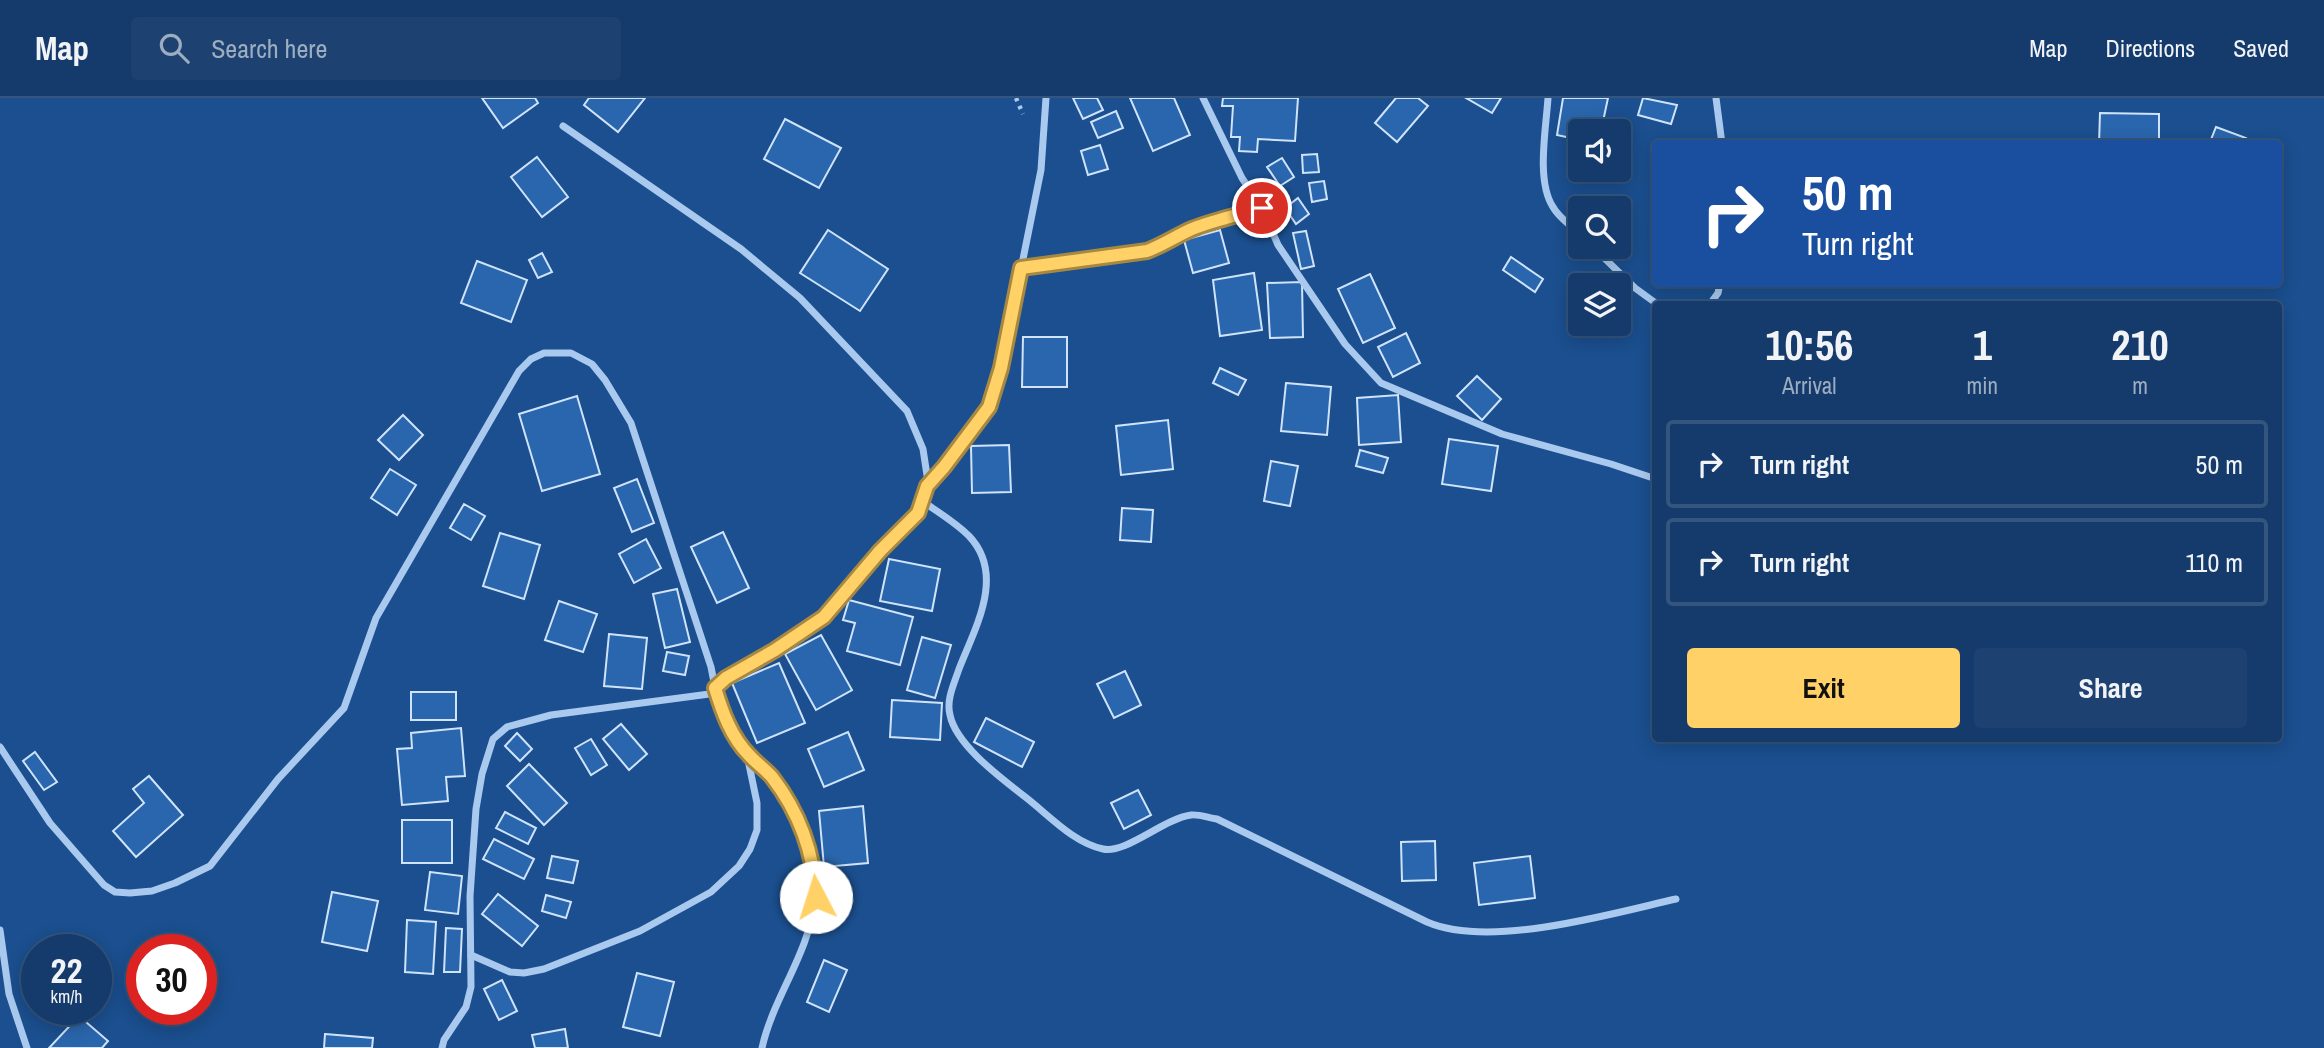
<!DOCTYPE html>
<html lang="en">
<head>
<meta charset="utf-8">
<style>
	:root { --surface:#143b6b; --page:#1d4271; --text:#f1f3f6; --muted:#9dadc1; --line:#33557e; --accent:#ffd166 }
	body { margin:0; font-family:"Archivo Narrow",sans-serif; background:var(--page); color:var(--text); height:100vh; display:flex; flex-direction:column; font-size:26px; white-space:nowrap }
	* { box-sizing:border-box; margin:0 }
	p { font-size:23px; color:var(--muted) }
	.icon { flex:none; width:38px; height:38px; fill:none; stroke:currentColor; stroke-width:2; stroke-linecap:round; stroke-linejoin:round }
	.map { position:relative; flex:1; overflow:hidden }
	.sheet { position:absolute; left:1652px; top:203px; width:630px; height:441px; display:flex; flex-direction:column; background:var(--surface); border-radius:7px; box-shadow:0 4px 18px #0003,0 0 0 2px var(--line) }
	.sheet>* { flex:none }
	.hud { position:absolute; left:1652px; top:42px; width:630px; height:147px; border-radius:7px; box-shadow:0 4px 18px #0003,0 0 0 2px var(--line); background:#1a4fa0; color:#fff; overflow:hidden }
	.tools { position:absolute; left:1568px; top:21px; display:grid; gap:14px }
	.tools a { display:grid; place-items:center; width:63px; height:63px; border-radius:7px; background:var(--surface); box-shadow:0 4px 18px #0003,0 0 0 2px var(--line); font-size:35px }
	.speed { position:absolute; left:21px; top:836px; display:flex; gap:14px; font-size:35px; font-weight:700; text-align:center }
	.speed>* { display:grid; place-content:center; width:91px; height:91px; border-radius:50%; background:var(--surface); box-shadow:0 4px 18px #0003,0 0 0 2px var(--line); line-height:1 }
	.speed small { font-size:18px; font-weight:400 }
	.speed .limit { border:10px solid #d22; background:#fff; color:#111 }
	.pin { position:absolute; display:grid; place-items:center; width:60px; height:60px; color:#fff; margin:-30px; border:4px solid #fff; border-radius:50%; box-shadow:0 2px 7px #0007 }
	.me { position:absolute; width:77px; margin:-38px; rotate:355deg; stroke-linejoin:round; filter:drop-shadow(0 0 5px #0008) }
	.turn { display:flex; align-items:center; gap:24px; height:147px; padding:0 35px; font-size:32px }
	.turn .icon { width:91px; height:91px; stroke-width:2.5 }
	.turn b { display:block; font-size:49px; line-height:60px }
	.eta { display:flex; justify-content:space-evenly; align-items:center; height:119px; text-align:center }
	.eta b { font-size:42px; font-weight:800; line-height:49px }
	.action { display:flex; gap:14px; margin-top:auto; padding:14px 35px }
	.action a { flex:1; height:80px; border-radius:7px; background:var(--accent); color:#111; font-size:28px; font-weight:800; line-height:80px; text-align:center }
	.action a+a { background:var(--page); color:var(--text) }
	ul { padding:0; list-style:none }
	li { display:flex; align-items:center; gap:21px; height:88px; margin:0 14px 10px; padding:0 21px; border:4px solid var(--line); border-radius:7px }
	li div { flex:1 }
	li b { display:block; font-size:26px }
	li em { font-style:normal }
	header { display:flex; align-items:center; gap:42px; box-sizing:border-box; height:98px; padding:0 35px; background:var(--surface); border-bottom:2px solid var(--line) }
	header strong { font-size:33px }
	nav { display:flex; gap:38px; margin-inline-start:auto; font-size:24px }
	.search { width:490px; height:63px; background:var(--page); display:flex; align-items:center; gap:18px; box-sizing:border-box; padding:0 24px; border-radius:7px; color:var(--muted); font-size:26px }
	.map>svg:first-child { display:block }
</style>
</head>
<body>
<header>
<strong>Map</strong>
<div class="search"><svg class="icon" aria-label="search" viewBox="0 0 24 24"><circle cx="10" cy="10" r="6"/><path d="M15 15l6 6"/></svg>Search here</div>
<nav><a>Map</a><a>Directions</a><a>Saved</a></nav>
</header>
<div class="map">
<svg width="2324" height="950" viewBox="0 0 2324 950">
	<rect width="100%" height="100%" fill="#1b4f8f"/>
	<g fill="#2a66ad" stroke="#cfe3fa" stroke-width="2">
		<path d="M482,0H535L538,5L503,30Z"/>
		<path d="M589,0H645L618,34L584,7Z"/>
		<path d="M1073,0H1097L1103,12L1083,21Z"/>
		<path d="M1130,0H1174L1190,37L1153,53Z"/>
		<path d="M1223,0H1298L1295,43L1258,41L1257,54L1239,53L1240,39H1231L1233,8H1222Z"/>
		<path d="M1396,0H1418L1428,8L1397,44L1375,25Z"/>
		<path d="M1466,0H1501L1492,15Z"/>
		<path d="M1563,0H1608L1601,33H1580V42L1557,37Z"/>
		<path d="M1643,0L1677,7L1671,26L1638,17Z"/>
		<path d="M1116,13L1123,30L1098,40L1091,24Z"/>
		<path d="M2100,15L2159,16V46H2099Z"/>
		<path d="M785,21L841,50L819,90L764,61Z"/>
		<path d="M2216,29L2246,40L2244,46L2210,44Z"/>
		<path d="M1100,47L1108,71L1088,77L1081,53Z"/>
		<path d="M1317,56L1319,74L1303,75L1302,57Z"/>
		<path d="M537,59L568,99L542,119L511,79Z"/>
		<path d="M1282,60L1294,79L1280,88L1267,69Z"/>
		<path d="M1324,83L1327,101L1312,104L1309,85Z"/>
		<path d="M1298,100L1309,116L1296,126L1285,110Z"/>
		<path d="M828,132L888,171L860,213L800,175Z"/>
		<path d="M1220,132L1229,165L1193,175L1184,142Z"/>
		<path d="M1306,133L1314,168L1301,171L1293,135Z"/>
		<path d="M542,155L552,174L538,180L529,162Z"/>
		<path d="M1511,159L1543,181L1535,194L1503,172Z"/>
		<path d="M477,163L527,182L511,224L461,205Z"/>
		<path d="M1254,175L1262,232L1220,238L1213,182Z"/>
		<path d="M1370,176L1395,230L1363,245L1338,191Z"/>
		<path d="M1302,184L1303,239L1270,240L1267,185Z"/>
		<path d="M1406,235L1420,265L1393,279L1378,249Z"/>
		<path d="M1023,239H1067V289H1022Z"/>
		<path d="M1220,270L1246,282L1238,297L1213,285Z"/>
		<path d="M1477,278L1501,301L1482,322L1457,298Z"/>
		<path d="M1286,285L1331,289L1327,337L1281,333Z"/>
		<path d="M1398,297L1401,344L1359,347L1357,300Z"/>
		<path d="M577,298L600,376L542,393L519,316Z"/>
		<path d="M403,317L423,337L399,362L378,342Z"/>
		<path d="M1168,322L1173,371L1121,377L1116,328Z"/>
		<path d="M1449,341L1498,348L1491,393L1442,386Z"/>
		<path d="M1009,347L1011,394L972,395L971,348Z"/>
		<path d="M1360,352L1388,360L1383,375L1356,368Z"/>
		<path d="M1271,363L1298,368L1290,408L1264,403Z"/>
		<path d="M390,371L416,387L397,417L371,400Z"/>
		<path d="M637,381L654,425L632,434L614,390Z"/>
		<path d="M464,406L485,418L471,442L450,430Z"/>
		<path d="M1122,410L1153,412L1151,444L1120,442Z"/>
		<path d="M723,434L749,490L717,505L691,449Z"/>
		<path d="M500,435L540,447L524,501L483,488Z"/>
		<path d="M646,441L661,470L634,485L619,456Z"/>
		<path d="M889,461L940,471L932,513L880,503Z"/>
		<path d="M677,491L690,544L665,550L653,496Z"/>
		<path d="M849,502L913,519L900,567L847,553L855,525L843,522Z"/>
		<path d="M559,503L597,516L583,554L545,542Z"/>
		<path d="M609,536L647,540L642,591L604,588Z"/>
		<path d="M821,537L852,592L816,612L785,556Z"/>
		<path d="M922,539L951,547L935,600L907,592Z"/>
		<path d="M667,554L689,558L685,577L663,573Z"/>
		<path d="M779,565L805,625L757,645L732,585Z"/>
		<path d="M1125,573L1141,607L1114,620L1097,586Z"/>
		<rect x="411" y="594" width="45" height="28"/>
		<path d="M892,602L942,605L940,642L890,639Z"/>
		<path d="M986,620L1034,644L1022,669L974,644Z"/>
		<path d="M621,626L647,656L629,672L603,641Z"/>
		<path d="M461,630L465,678L446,679L448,703L402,707L397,651L412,650L411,635Z"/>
		<path d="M848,634L864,672L824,689L808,651Z"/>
		<path d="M517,635L532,651L520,663L505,648Z"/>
		<path d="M591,641L607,667L591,677L575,650Z"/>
		<path d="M35,654L57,684L44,692L23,663Z"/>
		<path d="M529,666L567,705L544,727L507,688Z"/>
		<path d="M149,678L183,717L136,759L113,733L144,705L133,691Z"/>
		<path d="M1138,692L1151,717L1124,731L1111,705Z"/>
		<path d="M863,708L868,765L824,769L819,713Z"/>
		<path d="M505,714L536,730L528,746L496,730Z"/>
		<rect x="402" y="722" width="50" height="43"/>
		<path d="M494,741L534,761L524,781L483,761Z"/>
		<path d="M1435,743L1436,782L1402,783L1401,744Z"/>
		<path d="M552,758L578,763L573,785L547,780Z"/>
		<path d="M1530,758L1535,800L1479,807L1474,765Z"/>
		<path d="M430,774L462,778L458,816L425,812Z"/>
		<path d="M332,794L378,803L367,853L322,844Z"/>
		<path d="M498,796L538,828L522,848L482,816Z"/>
		<path d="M546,797L571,804L566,820L542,813Z"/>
		<path d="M407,822L436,824L433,876L405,874Z"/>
		<path d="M446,830L462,831L460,874H444Z"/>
		<path d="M824,862L847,872L829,914L807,904Z"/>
		<path d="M637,875L674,884L660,938L623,929Z"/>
		<path d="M502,882L517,913L499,922L484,891Z"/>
		<path d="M79,918L108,943L102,950H49Z"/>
		<path d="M565,931L568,950H535L532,937Z"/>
		<path d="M325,936L373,940L372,950H324Z"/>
	</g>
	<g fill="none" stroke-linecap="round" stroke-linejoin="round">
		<path stroke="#a9c9ee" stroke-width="4.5" stroke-dasharray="3.5 5" stroke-linecap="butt" d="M1016,0L1023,16"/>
		<g stroke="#a9c9ee" stroke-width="7">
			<path d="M1203,0L1242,80L1262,110L1278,147L1345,246L1381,285L1502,336L1611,366L1656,381"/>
			<path d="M1548,0C1546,31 1536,83 1553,109C1559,120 1572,128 1580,137"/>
			<path d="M1716,0L1722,46"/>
			<path d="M563,28L741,151L800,200L907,313L923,351L928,384L918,415L880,453L824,519L775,552L726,580L715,590"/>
			<path d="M1593,149L1635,190L1657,206"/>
			<path d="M1021,170L1147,153C1163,148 1176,138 1192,131C1215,122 1239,117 1262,110"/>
			<path d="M1710,206L1718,195L1720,186"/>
			<path d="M928,387L989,309L1001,270L1041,72L1046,0"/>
			<path d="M922,403C938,414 955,424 969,438C1006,477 975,530 959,571C954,586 946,602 950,617C956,647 1001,680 1024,698C1049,717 1072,744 1103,751C1126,756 1163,721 1191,717C1199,716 1209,720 1217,721L1427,824C1490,851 1610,816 1676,801"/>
			<path d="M0,649L50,725L104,787L115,794L130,795L152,793L175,785L210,768L278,681L344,610L376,520L519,273L531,261L544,255H571L592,266L605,282L631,325L711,569C715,590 719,610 730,629C735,638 741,648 748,656C755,664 764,669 771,677C796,706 819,762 815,800C810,855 773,899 762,950"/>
			<path d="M0,832L9,896L27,950"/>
			<path d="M471,857L510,874L524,875L544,871L640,833L711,794L739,768L750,751L757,732V705L747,657"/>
			<path d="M442,950L444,942L466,909L471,889L470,798L476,711L482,676L493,641L507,629L551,617L717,595"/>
		</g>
	</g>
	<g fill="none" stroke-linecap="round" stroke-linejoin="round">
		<g stroke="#a68842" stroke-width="18">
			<path id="route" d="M816,799C814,756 799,714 772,679C765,671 756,665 749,657C731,639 722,613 715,590L726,580L775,552L824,519L880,453L918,415L927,388L944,369L989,309L1001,270L1021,170L1147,153C1163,147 1176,138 1192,131C1215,122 1239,117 1262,110"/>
		</g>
		<use href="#route" stroke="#ffd166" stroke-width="12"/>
	</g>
</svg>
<div class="tools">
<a><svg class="icon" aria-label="sound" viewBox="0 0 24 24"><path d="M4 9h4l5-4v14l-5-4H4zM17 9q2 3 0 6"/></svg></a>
<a><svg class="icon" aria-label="search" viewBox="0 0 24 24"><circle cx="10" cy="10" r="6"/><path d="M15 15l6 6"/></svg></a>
<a><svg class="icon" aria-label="layers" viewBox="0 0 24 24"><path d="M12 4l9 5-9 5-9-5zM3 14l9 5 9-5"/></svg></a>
</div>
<div class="speed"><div>22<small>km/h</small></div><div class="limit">30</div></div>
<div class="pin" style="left:1262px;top:110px;background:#d93025"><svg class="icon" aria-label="arrive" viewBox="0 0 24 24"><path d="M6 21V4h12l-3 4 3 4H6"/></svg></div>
<svg class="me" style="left:816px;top:799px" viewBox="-20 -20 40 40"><circle r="19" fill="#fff"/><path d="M0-13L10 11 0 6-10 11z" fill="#ffd166"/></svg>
<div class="hud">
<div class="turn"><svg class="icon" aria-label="right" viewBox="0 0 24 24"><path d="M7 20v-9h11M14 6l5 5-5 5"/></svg><div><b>50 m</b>Turn right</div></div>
</div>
<section class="sheet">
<div class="eta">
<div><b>10:56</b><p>Arrival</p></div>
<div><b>1</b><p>min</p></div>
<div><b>210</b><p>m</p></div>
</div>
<ul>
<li><svg class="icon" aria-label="right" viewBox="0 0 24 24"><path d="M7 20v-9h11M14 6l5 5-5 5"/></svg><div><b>Turn right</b></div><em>50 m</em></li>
<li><svg class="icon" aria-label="right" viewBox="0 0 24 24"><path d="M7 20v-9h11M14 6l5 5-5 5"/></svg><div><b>Turn right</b></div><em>110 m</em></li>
</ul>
<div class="action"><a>Exit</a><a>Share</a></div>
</section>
</div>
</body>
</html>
